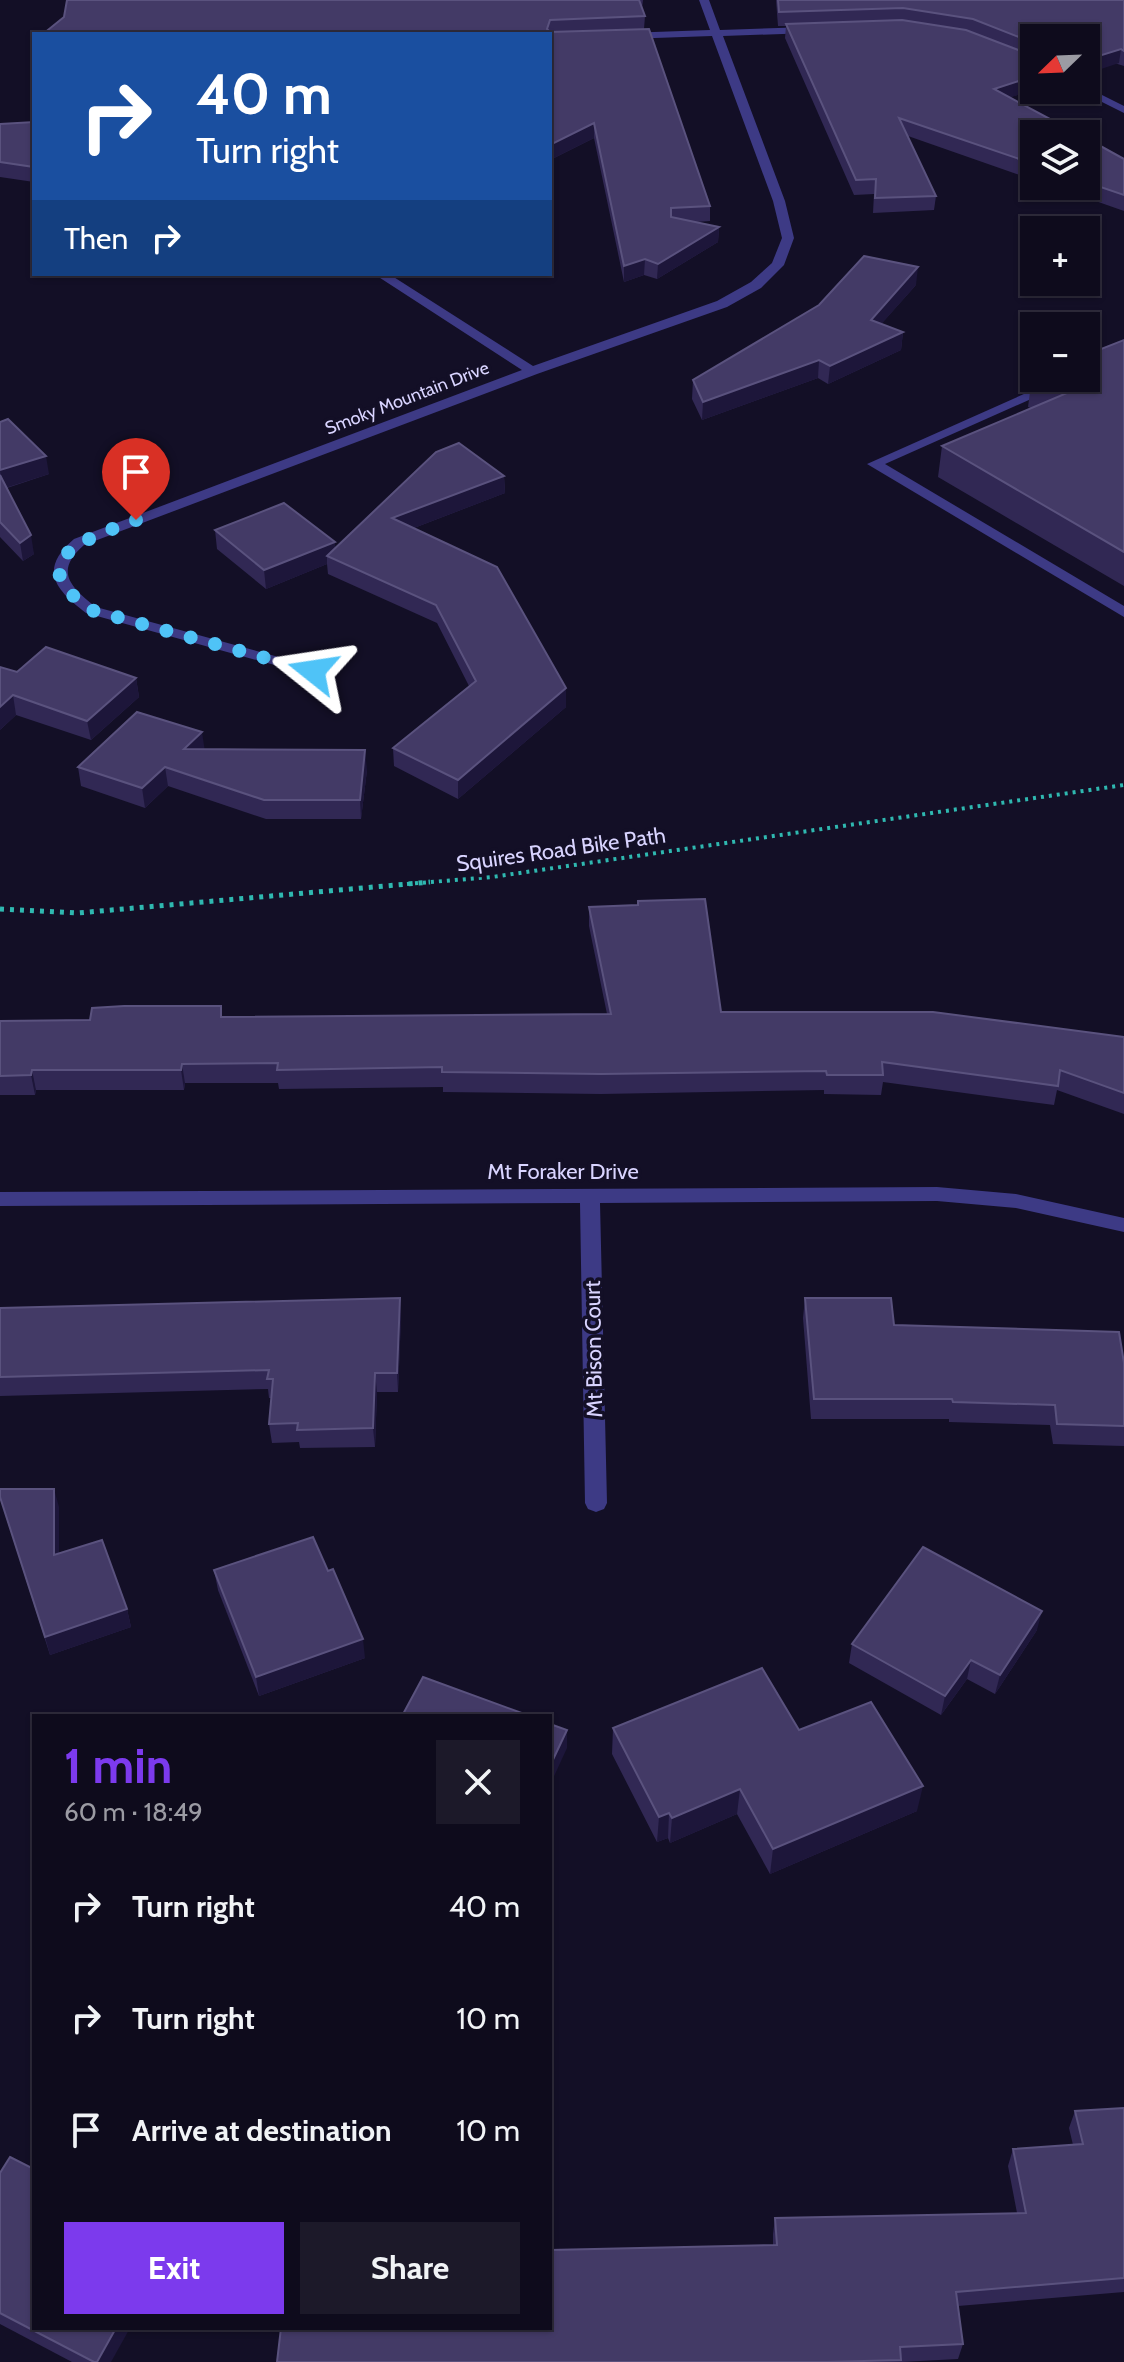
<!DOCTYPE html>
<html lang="en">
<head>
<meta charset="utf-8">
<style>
	:root { --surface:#0e0b1c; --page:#1c1929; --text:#f1f3f6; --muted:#9b9ba3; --line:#2e2b3b; --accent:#7c3aed }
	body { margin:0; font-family:Cabin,sans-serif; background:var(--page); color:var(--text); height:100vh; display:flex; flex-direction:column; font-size:30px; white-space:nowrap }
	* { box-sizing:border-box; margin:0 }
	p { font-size:26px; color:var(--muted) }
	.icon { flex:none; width:44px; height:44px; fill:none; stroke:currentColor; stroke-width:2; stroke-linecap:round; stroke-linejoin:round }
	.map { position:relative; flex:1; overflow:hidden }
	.drawer { position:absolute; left:32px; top:1714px; width:520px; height:616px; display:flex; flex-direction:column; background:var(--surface); border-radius:0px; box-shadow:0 2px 6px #0004,0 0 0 2px var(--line) }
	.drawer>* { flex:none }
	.guide { position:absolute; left:32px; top:32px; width:520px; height:244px; border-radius:0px; box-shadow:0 2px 6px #0004,0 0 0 2px var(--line); background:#1a4fa0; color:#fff; overflow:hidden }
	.needle { width:52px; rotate:247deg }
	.fabs { position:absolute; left:1020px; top:24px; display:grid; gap:16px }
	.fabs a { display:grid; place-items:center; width:80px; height:80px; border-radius:0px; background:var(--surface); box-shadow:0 2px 6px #0004,0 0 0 2px var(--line); font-size:40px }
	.pin { position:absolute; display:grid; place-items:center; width:68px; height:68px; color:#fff; margin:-82px -34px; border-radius:50% 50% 50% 0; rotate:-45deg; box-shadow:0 0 8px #0007 }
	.pin .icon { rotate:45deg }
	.me { position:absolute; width:88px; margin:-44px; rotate:285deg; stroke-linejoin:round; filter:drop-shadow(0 0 6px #0008) }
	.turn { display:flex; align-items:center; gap:28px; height:168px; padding:0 32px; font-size:36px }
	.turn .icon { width:104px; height:104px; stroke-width:2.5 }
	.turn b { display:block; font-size:56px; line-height:68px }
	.then { display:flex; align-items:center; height:76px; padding:0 32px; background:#0003; gap:16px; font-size:30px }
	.round { display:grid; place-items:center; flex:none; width:84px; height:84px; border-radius:0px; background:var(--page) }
	.overview { display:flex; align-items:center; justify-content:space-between; height:136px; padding:0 32px }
	h1 { font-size:48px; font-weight:800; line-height:60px; color:var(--accent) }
	.cta { display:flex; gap:16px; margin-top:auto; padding:16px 32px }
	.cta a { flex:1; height:92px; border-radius:0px; background:var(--accent); color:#fff; font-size:32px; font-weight:800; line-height:92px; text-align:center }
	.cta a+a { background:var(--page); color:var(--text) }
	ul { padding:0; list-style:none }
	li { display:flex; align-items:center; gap:24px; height:112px; padding:0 32px }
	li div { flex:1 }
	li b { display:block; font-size:30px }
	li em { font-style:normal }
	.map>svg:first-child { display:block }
</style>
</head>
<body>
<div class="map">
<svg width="1124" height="2362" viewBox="0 0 1124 2362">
	<rect width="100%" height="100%" fill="#130f26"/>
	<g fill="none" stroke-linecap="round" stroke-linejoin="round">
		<path stroke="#2fb8b0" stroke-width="4" stroke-dasharray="3 5" stroke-linecap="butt" d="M407,884L492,877L1124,785"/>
		<path stroke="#2fb8b0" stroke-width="5" stroke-dasharray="4 6" stroke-linecap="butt" d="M0,909L78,913L430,882"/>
		<path fill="#3d3a85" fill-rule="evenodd" d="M1060,378H1078L885,464L1124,606V617L867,464Z"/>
		<g fill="#3d3a85" fill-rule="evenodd">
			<path d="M699,0H709L720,30L810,27L815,30L810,33L723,36L785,201L794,238L784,265L761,288L727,307L537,374L84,545C54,571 70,587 96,607L319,668V674H307L86,613C54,589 39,569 74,539L522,370L374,274H389L533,366L717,301L751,282L772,263L782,238L773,201L712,36L626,39L621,36L626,33L710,30Z"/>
			<path d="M1086,87L1124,106V113L1078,90H1086Z"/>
			<path d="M937,1187L1016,1194L1124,1218V1232L1016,1208L937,1201L600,1203L607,1503L604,1509L596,1512L588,1509L585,1503L580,1203L0,1206V1192Z"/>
		</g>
	</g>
	<g fill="#312854">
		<path d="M67,0H643L642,8L645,16L644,29L710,206V221L696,222L719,227L718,242L657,279L644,275L624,282L594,138L550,160V34L64,17Z"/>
		<path d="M776,0H1124V66L1034,38V90L1010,97L1034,134V180L908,136L936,196L934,210L873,213L874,194L854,195L785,38L786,26H778Z"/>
		<path d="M34,122V182L0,177V124Z"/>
		<path d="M1086,138L1124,159V211L1053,186H1086Z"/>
		<path d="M916,285L881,324L903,332L901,350L828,384L818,378L702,420L692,399L693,380Z"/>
		<path d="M1124,340V586L938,477L942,446L1031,408L1028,407L1032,377Z"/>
		<path d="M0,422L49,474L7,488L34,554L23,561L0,537Z"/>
		<path d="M504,476L505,493L414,528L566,707L458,799L394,766L393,748L469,686L437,623L328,574L327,564L266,589L217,549L215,530L335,548Z"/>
		<path d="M17,672L136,678L139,697L91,740L16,715L0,730Z"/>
		<path d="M204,749L367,770L361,819H266L168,786L145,808L81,786L78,767Z"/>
		<path d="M589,907L721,1012L1124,1037V1114L1057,1090L1054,1105L883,1082L881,1095L824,1094V1090L601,1094L443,1092V1087L279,1089L278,1083H185L184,1090H36L35,1095H0V1021L223,1017L607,1014L589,926Z"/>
		<path d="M805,1298L894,1325L1124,1363V1446L1053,1444L1050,1425L949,1422V1419H811L803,1318Z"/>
		<path d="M0,1308L401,1317L398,1392H377L375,1447L300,1448L299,1442L272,1443L269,1424L272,1398H269L268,1389L0,1396Z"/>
		<path d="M0,1498L59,1507V1554L127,1609L131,1627L50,1655Z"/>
		<path d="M214,1570L365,1658L259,1696L218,1590Z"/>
		<path d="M1037,1630L995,1694L967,1679L941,1715L849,1663L852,1644Z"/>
		<path d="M613,1728L799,1730L917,1811L770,1874L737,1814L670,1843L668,1838L657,1842L612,1754Z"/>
		<path d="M1124,2108V2292L958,2306L963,2344L958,2359L901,2362H277L773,2245V2234L775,2218L1017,2213L1008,2166L1013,2149L1073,2145L1069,2128L1075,2111Z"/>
		<path d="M0,2173L111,2362H72L0,2324Z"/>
	</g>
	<g fill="#1d163a">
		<path d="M1121,49L1119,63L1086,74V60Z"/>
		<path d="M1034,76V90L992,103L994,89Z"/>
		<path d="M594,123V138L550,160V145Z"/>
		<path d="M719,227L718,242L657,279L658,264Z"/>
		<path d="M645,259L644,275L624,282V266Z"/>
		<path d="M918,267L916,285L869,338L871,320Z"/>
		<path d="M903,332L901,350L828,384L830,366Z"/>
		<path d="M819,360L818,378L702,420L703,402Z"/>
		<path d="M46,456L49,474L2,489L0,470Z"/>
		<path d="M504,476L505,493L393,536L392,518Z"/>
		<path d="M31,535L34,554L23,561L20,543Z"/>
		<path d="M335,542L336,561L327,556V564L266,589L264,570Z"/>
		<path d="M136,678L139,697L91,740L87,721Z"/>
		<path d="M566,688V707L458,799V780Z"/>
		<path d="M13,695L16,715L0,730V707Z"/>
		<path d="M202,732L205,752L184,749Z"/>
		<path d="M365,750L367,770L361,819L360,800Z"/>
		<path d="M165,767L168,786L145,808L142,788Z"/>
		<path d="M182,1064L185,1083L184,1090L181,1070Z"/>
		<path d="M32,1070L36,1090L35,1095L31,1075Z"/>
		<path d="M400,1298L401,1317L398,1392L397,1373Z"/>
		<path d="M375,1373L377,1392L375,1447L373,1428Z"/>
		<path d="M54,1489L59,1507V1574L54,1555Z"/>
		<path d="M127,1609L131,1627L50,1655L45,1637Z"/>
		<path d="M1042,1611L1037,1630L995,1694L1000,1675Z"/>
		<path d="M363,1639L365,1658L259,1696L256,1677Z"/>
		<path d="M971,1660L967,1679L941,1715L945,1696Z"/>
		<path d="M567,1730V1748L550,1785V1766Z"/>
		<path d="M923,1786L917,1811L770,1874L773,1849Z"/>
		<path d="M740,1789L737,1814L670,1843L672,1818Z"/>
		<path d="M669,1813L668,1838L657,1842L659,1817Z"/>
		<path d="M116,2328H130L111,2362H97Z"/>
	</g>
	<g fill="#433a66" stroke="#5a527e" stroke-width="2">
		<path d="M67,0H639L645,16L550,20L547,29L550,32L649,29L710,206L671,208V217L719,227L658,264L645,259L624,266L594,123L550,145V34H43L64,17Z"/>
		<path d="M778,0H1124V51L1121,49L1086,60V38H1034V43L973,19L903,8L779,12Z"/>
		<path d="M902,20L966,30L1034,56V76L994,89L1078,134H1034V164L899,118L936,196L875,198L876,179L856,180L786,24Z"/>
		<path d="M34,122V167L0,162V124Z"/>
		<path d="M1086,138L1124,159V195L1086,182Z"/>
		<path d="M864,256L918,267L871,320L903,332L830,366L819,360L703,402L693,380L819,305Z"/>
		<path d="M1124,340V552L942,446L1067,393L1035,378H1086V355Z"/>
		<path d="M8,419L46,456L0,470V422Z"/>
		<path d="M459,443L504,476L392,518L497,567L566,688L458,780L393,748L476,681L436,605L327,556L436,452Z"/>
		<path d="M0,475L31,535L20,543L0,522Z"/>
		<path d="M284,503L335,542L264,570L215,530Z"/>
		<path d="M46,647L136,678L87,721L13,695L0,707V667L17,672Z"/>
		<path d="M137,712L202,732L184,749L365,750L360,800H264L165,767L142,788L78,767Z"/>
		<path d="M705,899L721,1012H933L1124,1037V1093L1060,1070L1058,1086L882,1062L883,1075H827L826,1071L601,1074L442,1072V1067L277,1070L278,1063L182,1064L181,1070H32L31,1075L0,1076V1021L90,1020L92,1008L124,1006H221V1017L611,1014L589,907L638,905V901Z"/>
		<path d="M400,1298L397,1373H375L373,1428L297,1430L298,1423L269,1424L273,1379H267L269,1370L0,1377V1308Z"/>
		<path d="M805,1298H891L894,1325L1119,1332L1124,1363V1426L1057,1424L1055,1405L953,1402L952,1399H814Z"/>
		<path d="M0,1489H54V1555L102,1540L127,1609L45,1637L0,1497Z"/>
		<path d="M313,1537L328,1571L333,1569L363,1639L256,1677L214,1570Z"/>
		<path d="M923,1547L1042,1611L1000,1675L971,1660L945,1696L852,1644Z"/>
		<path d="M762,1668L799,1730L871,1702L923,1786L773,1849L740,1789L672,1818L669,1813L659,1817L613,1728Z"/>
		<path d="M423,1677L530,1716H402Z"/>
		<path d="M550,1724L567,1730L550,1766Z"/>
		<path d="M1124,2108V2278L956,2292L963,2344L900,2347L901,2360L826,2362H277L281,2328H550V2250L777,2245L775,2218L1026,2213L1013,2149L1083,2144L1075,2111Z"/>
		<path d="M10,2157L34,2169V2328H116L97,2362H94L0,2313V2173Z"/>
	</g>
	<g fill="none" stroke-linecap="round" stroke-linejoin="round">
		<path stroke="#4fc3f7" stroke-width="14" stroke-dasharray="0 25.2" d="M136,520C89,538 17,559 91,610L313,671"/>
	</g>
	<g text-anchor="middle" stroke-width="7" stroke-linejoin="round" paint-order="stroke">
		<g font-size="18" fill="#d9d4ff" stroke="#130f26">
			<text transform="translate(407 398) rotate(-21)" y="6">Smoky Mountain Drive</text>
		</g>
		<g font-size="22" fill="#d9d4ff" stroke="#130f26">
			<text transform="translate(561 849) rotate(-8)" y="8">Squires Road Bike Path</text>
			<text x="563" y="1179">Mt Foraker Drive</text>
			<text transform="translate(593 1349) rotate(-91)" y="8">Mt Bison Court</text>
		</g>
	</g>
</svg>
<div class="fabs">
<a><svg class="needle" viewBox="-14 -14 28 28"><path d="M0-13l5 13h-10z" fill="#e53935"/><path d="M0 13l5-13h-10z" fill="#9b9ba3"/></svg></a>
<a><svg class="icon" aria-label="layers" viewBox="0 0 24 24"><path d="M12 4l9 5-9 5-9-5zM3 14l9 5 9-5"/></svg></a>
<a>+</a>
<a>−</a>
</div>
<div class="pin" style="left:136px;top:520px;background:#d93025"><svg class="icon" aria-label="arrive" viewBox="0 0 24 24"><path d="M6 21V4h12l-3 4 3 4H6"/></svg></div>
<svg class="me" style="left:313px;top:671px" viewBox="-20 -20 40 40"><path d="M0-17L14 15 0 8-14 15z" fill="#4fc3f7" stroke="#fff" stroke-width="4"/></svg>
<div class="guide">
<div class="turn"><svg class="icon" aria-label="right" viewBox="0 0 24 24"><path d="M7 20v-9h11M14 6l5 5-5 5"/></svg><div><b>40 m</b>Turn right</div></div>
<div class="then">Then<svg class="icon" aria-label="right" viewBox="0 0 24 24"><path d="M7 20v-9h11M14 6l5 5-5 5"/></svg></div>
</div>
<section class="drawer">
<div class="overview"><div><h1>1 min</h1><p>60 m · 18:49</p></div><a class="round"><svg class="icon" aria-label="close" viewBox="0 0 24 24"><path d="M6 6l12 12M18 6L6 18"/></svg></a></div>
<ul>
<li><svg class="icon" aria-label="right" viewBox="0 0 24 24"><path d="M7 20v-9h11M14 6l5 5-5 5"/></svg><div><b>Turn right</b></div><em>40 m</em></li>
<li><svg class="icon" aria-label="right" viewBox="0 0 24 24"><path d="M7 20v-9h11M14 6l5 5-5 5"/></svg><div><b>Turn right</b></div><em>10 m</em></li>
<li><svg class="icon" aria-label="arrive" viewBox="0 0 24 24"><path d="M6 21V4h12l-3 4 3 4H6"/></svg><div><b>Arrive at destination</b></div><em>10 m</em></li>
</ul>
<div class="cta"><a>Exit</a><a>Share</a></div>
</section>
</div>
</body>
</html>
